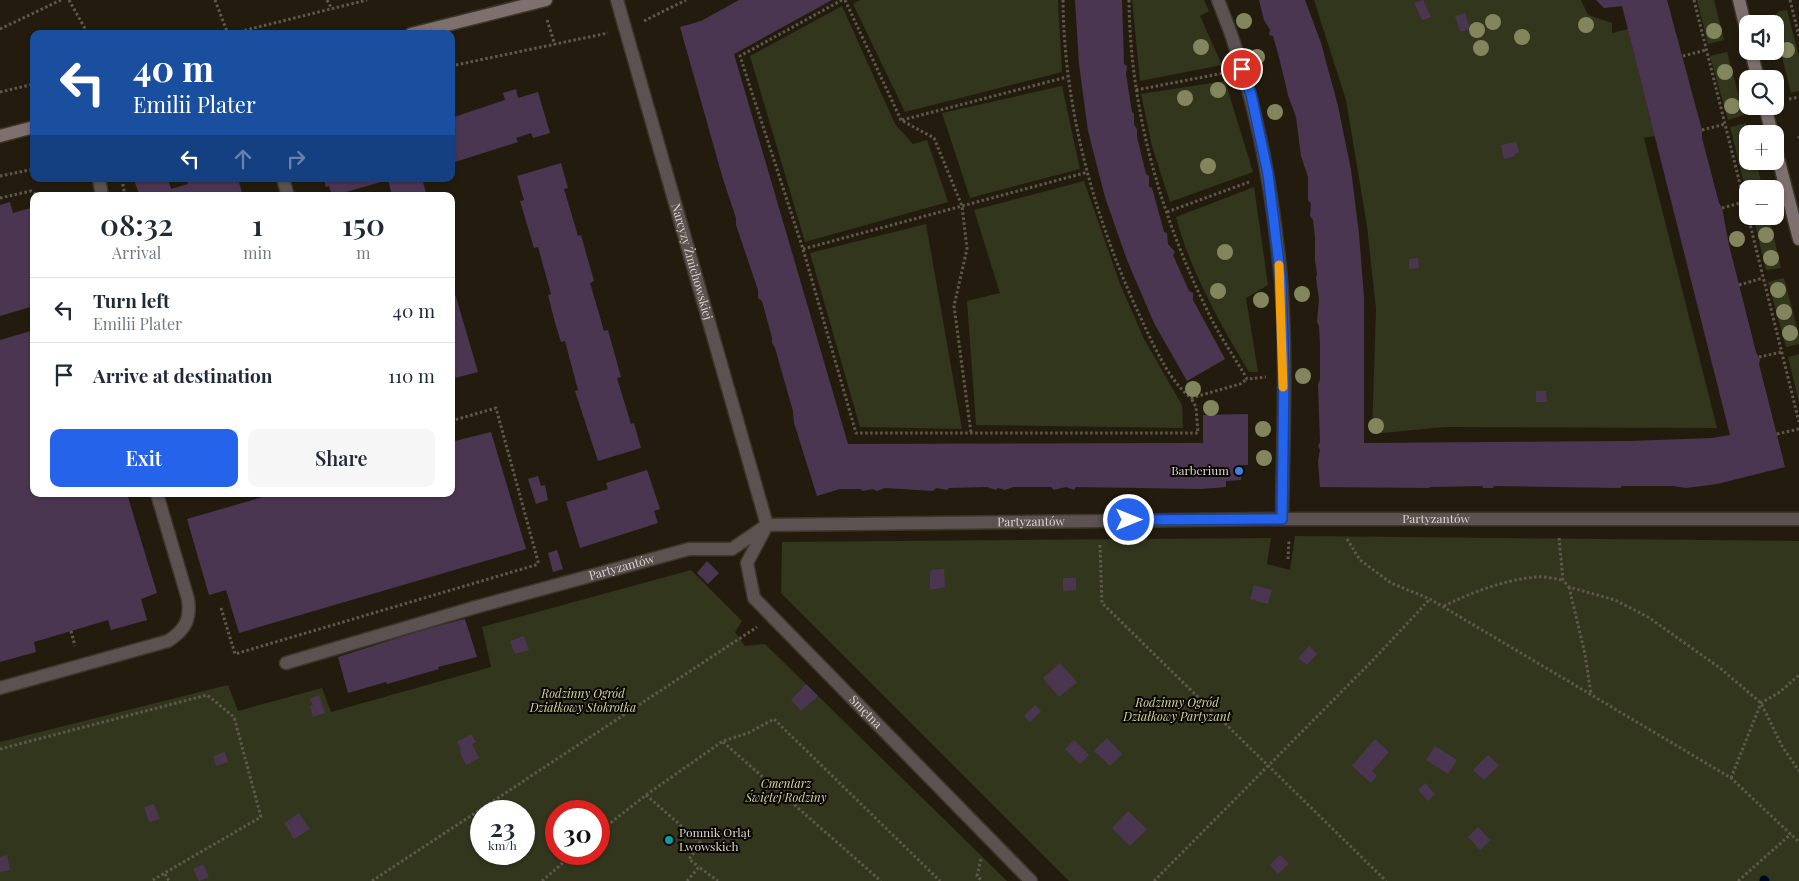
<!DOCTYPE html>
<html lang="en">
<head>
<meta charset="utf-8">
<style>
	:root { --surface:#fff; --page:#f6f6f7; --text:#1f2937; --muted:#747a83; --line:#e0e1e3; --accent:#2563eb }
	body { margin:0; font-family:"Playfair Display",serif; background:var(--page); color:var(--text); height:100vh; display:flex; flex-direction:column; font-size:19px; white-space:nowrap }
	* { box-sizing:border-box; margin:0 }
	p { font-size:16px; color:var(--muted) }
	.icon { flex:none; width:28px; height:28px; fill:none; stroke:currentColor; stroke-width:2; stroke-linecap:round; stroke-linejoin:round }
	.map { position:relative; flex:1; overflow:hidden }
	.sheet { position:absolute; left:30px; top:192px; width:425px; height:305px; display:flex; flex-direction:column; background:var(--surface); border-radius:10px; box-shadow:0 1px 4px #0004 }
	.sheet>* { flex:none }
	.hud { position:absolute; left:30px; top:30px; width:425px; height:152px; border-radius:10px; box-shadow:0 1px 4px #0004; background:#1a4fa0; color:#fff; overflow:hidden }
	.controls { position:absolute; left:1739px; top:15px; display:grid; gap:10px }
	.controls a { display:grid; place-items:center; width:45px; height:45px; border-radius:10px; background:var(--surface); box-shadow:0 1px 4px #0004; font-size:25px }
	.speed { position:absolute; left:470px; top:800px; display:flex; gap:10px; font-size:25px; font-weight:700; text-align:center }
	.speed>* { display:grid; place-content:center; width:65px; height:65px; border-radius:50%; background:var(--surface); box-shadow:0 1px 4px #0004; line-height:1 }
	.speed small { font-size:12px; font-weight:400 }
	.speed .limit { border:8px solid #d22; background:#fff; color:#111 }
	.pin { position:absolute; display:grid; place-items:center; width:42px; height:42px; color:#fff; margin:-21px; border:2px solid #fff; border-radius:50%; box-shadow:0 1px 5px #0007 }
	.me { position:absolute; width:55px; margin:-28px; rotate:90deg; stroke-linejoin:round; filter:drop-shadow(0 0 4px #0008) }
	.turn { display:flex; align-items:center; gap:18px; height:105px; padding:0 20px; font-size:22px }
	.turn .icon { width:65px; height:65px; stroke-width:2.5 }
	.turn b { display:block; font-size:35px; line-height:42px }
	.lanes { display:flex; align-items:center; height:48px; padding:0 20px; background:#0003; justify-content:center; gap:25px; direction:ltr }
	.lanes .off { opacity:.35 }
	.eta { display:flex; justify-content:space-evenly; align-items:center; height:85px; text-align:center }
	.eta b { font-size:30px; font-weight:600; line-height:35px }
	.primary-button { display:flex; gap:10px; margin-top:auto; padding:10px 20px }
	.primary-button a { flex:1; height:58px; border-radius:10px; background:var(--accent); color:#fff; font-size:20px; font-weight:600; line-height:58px; text-align:center }
	.primary-button a+a { background:var(--page); color:var(--text) }
	ul { padding:0; list-style:none }
	li { display:flex; align-items:center; gap:15px; height:65px; padding:0 20px; border-top:1px solid var(--line) }
	li div { flex:1 }
	li b { display:block; font-size:19px }
	li em { font-style:normal }
	.map>svg:first-child { display:block }
</style>
</head>
<body>
<div class="map">
<svg width="1799" height="881" viewBox="0 0 1799 881">
	<rect width="100%" height="100%" fill="#231c0e"/>
	<g fill="#32361d" fill-rule="evenodd">
		<path d="M860,0H1058L1062,72L905,112L853,4Z"/>
		<path d="M1132,0H1204L1209,11L1200,16L1222,65L1140,81Z"/>
		<path d="M1314,0H1581L1588,15L1612,23V33L1628,29L1655,136L1644,138L1717,428L1445,427L1372,434L1376,309L1367,226L1346,100Z"/>
		<path d="M1697,0H1714L1724,40L1708,44Z"/>
		<path d="M842,6L895,124L913,144L927,140L948,202L805,242L750,56Z"/>
		<path d="M1787,10L1799,57V91L1791,93L1774,24V17L1779,11Z"/>
		<path d="M1727,52L1744,115L1728,120L1710,56Z"/>
		<path d="M1225,81L1253,172L1170,202L1152,146L1141,94Z"/>
		<path d="M1062,86L1080,169L970,198L942,113Z"/>
		<path d="M1746,123L1749,134L1748,161H1756L1763,189H1748L1747,195L1730,127Z"/>
		<path d="M1084,181L1120,284L1144,339L1182,405L1183,428L976,425L967,301L1000,293L974,210Z"/>
		<path d="M1254,187L1268,285L1246,298L1258,372H1249C1220,323 1191,273 1176,217Z"/>
		<path d="M1753,216H1769L1781,268L1766,270Z"/>
		<path d="M926,224L962,429L860,427L810,253Z"/>
		<path d="M1784,278L1799,335V344L1786,347L1768,282Z"/>
		<path d="M1799,354V402L1788,357Z"/>
		<path d="M1295,536L1799,541V881H1069L781,593L782,542L1271,538L1267,564L1290,570Z"/>
		<path d="M691,570L742,621L735,632L745,646L765,644L1007,881H0V742L228,685L238,711L322,688L331,712L491,667L482,627ZM481,811H524V854H481ZM556,811H599V854H556Z"/>
	</g>
	<g fill="none" stroke-linecap="round" stroke-linejoin="round">
		<path stroke="#00061b" stroke-width="9" d="M1764,880L1765,881"/>
	</g>
	<g fill="#4b3652">
		<path d="M739,0H832L734,54L848,444L1200,443H1203V415L1248,414V465H1242L1241,480L1226,481V487L1201,489L1076,487L1074,490L1066,487L1054,490L1051,487H1013L1005,490L998,488L996,490L987,487L949,488L947,490L936,488L933,491L885,488L877,491L873,489L863,491L860,489H840L817,496L794,423L793,411L775,348L772,343V338L762,301L758,298V290L736,225V218L723,179L680,27L701,21Z"/>
		<path d="M1075,0H1122L1124,64L1127,66L1126,74L1132,112L1134,114V125L1137,129V137L1146,174L1149,176V187L1152,188L1164,232L1167,233L1168,244L1175,252L1173,255L1189,291L1193,293V300L1225,359L1187,381L1154,323L1127,260L1105,197L1088,131L1079,64Z"/>
		<path d="M1259,0H1305L1321,43L1338,106L1351,170L1359,234L1364,298V443L1630,441L1712,438L1730,435L1622,6L1604,8L1596,0H1667L1702,130V138L1719,203L1722,208L1729,245L1756,352L1760,360L1759,364L1785,467L1717,484L1686,488L1673,486H1622L1620,488L1494,486L1493,488H1483L1482,486L1430,487L1429,488L1320,487L1318,461L1320,450L1318,446L1320,442L1318,384L1320,380V343L1319,326L1317,322L1319,299L1316,278L1317,274L1315,260V238L1313,220L1310,216L1311,204L1308,200V177L1301,156L1296,117L1288,95L1279,57L1273,36L1269,35L1270,30L1264,20Z"/>
		<path d="M1423,0L1431,17L1422,20L1414,3Z"/>
		<path d="M1465,13L1470,29L1460,32L1455,16Z"/>
		<path d="M516,89L518,98L538,92L550,133L533,138L531,133L516,138L518,142L452,163L451,118L505,100L503,93Z"/>
		<path d="M1516,142L1519,152L1515,154V156L1504,159L1501,145Z"/>
		<path d="M561,163L568,188L564,189L578,236L581,235L594,281L590,283L604,331L608,330L621,377L617,378L631,424L634,423L641,448L598,461L575,391L578,390L565,341L561,342L554,319L548,295L551,294L538,247L534,248L520,201L524,200L517,176Z"/>
		<path d="M138,179H168L171,189L188,184L186,179H238L243,196H140L135,183Z"/>
		<path d="M324,179H422L427,196H392L388,180L332,196L329,186L326,187Z"/>
		<path d="M10,202L13,213L34,207V306L0,316V205Z"/>
		<path d="M1418,258L1419,268L1409,269V259Z"/>
		<path d="M451,280L478,372L451,379Z"/>
		<path d="M34,330V494H127L157,593L141,599L147,620L111,630L108,620L34,642L36,652L0,662V340Z"/>
		<path d="M1536,391H1546L1547,402H1536Z"/>
		<path d="M491,432L526,549L239,633L226,590L209,595L187,519L273,494H451V442Z"/>
		<path d="M647,470L660,509L654,511L658,523L580,548L566,502L608,489L606,483Z"/>
		<path d="M538,476L541,486L545,485L548,500L536,504L528,479Z"/>
		<path d="M557,550L563,569L553,572L548,553Z"/>
		<path d="M707,561L719,573L708,584L697,573Z"/>
		<path d="M944,569L945,587L930,590V570Z"/>
		<path d="M1063,578H1076V590L1063,591Z"/>
		<path d="M1254,585L1272,590L1268,604L1250,599Z"/>
		<path d="M465,619L477,657L438,667L439,669L387,684L386,682L348,693L338,657L426,629Z"/>
		<path d="M524,636L529,650L515,654L510,641Z"/>
		<path d="M1309,646L1317,654L1307,665L1298,658Z"/>
		<path d="M1060,663L1077,682L1059,697L1043,678Z"/>
		<path d="M806,684L818,696L801,711L791,700Z"/>
		<path d="M319,695L325,713L313,717L310,706L313,705L310,699Z"/>
		<path d="M1035,705L1041,711L1030,722L1024,716Z"/>
		<path d="M471,734L476,742L472,744L479,758L466,765L459,750L461,749L457,742Z"/>
		<path d="M1107,738L1122,754L1110,766L1094,751Z"/>
		<path d="M1375,739L1389,752L1372,771L1377,776L1371,783L1352,766Z"/>
		<path d="M1074,740L1089,755L1080,764L1065,749Z"/>
		<path d="M1435,746L1457,760L1448,774L1426,760Z"/>
		<path d="M225,752L228,762L216,766L213,756Z"/>
		<path d="M1488,755L1499,765L1484,780L1473,770Z"/>
		<path d="M1425,783L1435,794L1428,801L1418,790Z"/>
		<path d="M154,804L160,819L149,822L144,807Z"/>
		<path d="M1128,811L1147,829L1130,846L1112,828Z"/>
		<path d="M299,813L310,829L294,839L284,823Z"/>
		<path d="M1478,827L1490,840L1480,850L1468,837Z"/>
		<path d="M7,855L10,870L0,872V857Z"/>
		<path d="M1280,855L1289,864L1278,874L1270,865Z"/>
		<path d="M203,864L209,877L199,881L193,869Z"/>
	</g>
	<g fill="none" stroke-linecap="round" stroke-linejoin="round">
		<g stroke="#3d3629" stroke-width="15">
			<g id="lane">
				<path d="M99,179L102,196"/>
				<path d="M283,179L288,196"/>
				<path id="s1" d="M286,663L476,607L689,549H732L767,525"/>
				<path d="M0,688L168,641C185,630 191,620 188,599L157,494"/>
			</g>
		</g>
		<g stroke="#3d3629" stroke-width="15">
			<g id="street">
				<path id="s2" d="M617,0L767,525"/>
				<path d="M1218,0C1255,90 1272,184 1281,280C1287,359 1283,440 1282,519"/>
				<path id="s3" d="M767,525L1282,519H1799"/>
				<path id="s4" d="M767,525L747,563L754,598L1031,881"/>
			</g>
		</g>
		<g stroke="#3d3629" stroke-width="15">
			<g id="secondary">
				<path d="M1739,0L1748,37"/>
				<path d="M411,34L546,0"/>
				<path d="M1751,51L1758,79"/>
				<path d="M1765,106L1772,134"/>
				<path d="M0,136L34,127"/>
				<path d="M1775,146L1799,239"/>
			</g>
		</g>
		<g stroke="#5f594d" stroke-width="3" stroke-dasharray="2.5 2.5" stroke-linecap="butt">
			<path d="M69,0L88,34"/>
			<path d="M215,0L228,34"/>
			<path d="M327,0L332,9"/>
			<path d="M842,0L740,56L803,249L856,433H1198L1196,407L1191,398"/>
			<path d="M845,0L901,120L934,138L962,206L967,249L954,306L971,433"/>
			<path d="M1063,0C1064,112 1096,224 1144,325C1156,350 1169,380 1191,398L1240,384L1247,379"/>
			<path d="M1129,0C1130,108 1160,214 1207,310C1218,334 1234,356 1247,379L1266,377"/>
			<path d="M1694,0L1748,216"/>
			<path d="M1790,0L1799,36"/>
			<path d="M547,20L555,45"/>
			<path d="M644,21L686,0"/>
			<path d="M0,29L61,0"/>
			<path d="M230,34L367,0"/>
			<path d="M1683,56L1706,50"/>
			<path d="M451,66L608,33"/>
			<path d="M1136,90L1224,73"/>
			<path d="M0,92L34,84"/>
			<path d="M1789,99L1799,97"/>
			<path d="M902,120L1067,77"/>
			<path d="M1702,130L1725,124"/>
			<path d="M1798,138L1799,137"/>
			<path d="M0,176L34,169"/>
			<path d="M122,179L125,196"/>
			<path d="M0,198L31,191L38,196"/>
			<path d="M1722,208L1744,202"/>
			<path d="M1167,212L1249,182"/>
			<path d="M1748,216L1799,422"/>
			<path d="M803,249L1088,172"/>
			<path d="M1739,285L1763,278"/>
			<path d="M1759,357L1782,352"/>
			<path d="M451,421L496,408L539,565"/>
			<path d="M1777,434L1799,429"/>
			<path d="M1559,538L1563,580L1569,587L1615,600L1648,617L1720,668L1761,703L1782,746L1799,771"/>
			<path d="M1347,539L1360,560L1391,583L1430,599L1731,778L1799,842"/>
			<path d="M1100,545L1102,603L1386,881"/>
			<path d="M1288,559L1289,540"/>
			<path d="M1569,587L1585,654L1591,694"/>
			<path d="M1444,606C1472,592 1504,580 1536,577C1545,576 1555,579 1563,580"/>
			<path d="M221,608L235,654L539,564"/>
			<path d="M71,631L75,646"/>
			<path d="M723,742L881,881"/>
			<path d="M0,749L207,695L234,717L261,817L151,881"/>
			<path d="M1731,778L1761,703L1780,692L1799,675"/>
			<path d="M646,795L701,843L689,859L699,867"/>
			<path d="M599,832L646,795L723,741L748,733L774,719L940,881"/>
			<path d="M981,859L977,876L982,881"/>
			<path d="M165,874L169,881"/>
			<path d="M372,881L757,627"/>
			<path d="M542,881L573,854"/>
			<path d="M687,881L699,867L718,881"/>
			<path d="M1154,881L1373,660L1430,599"/>
			<path d="M1738,881L1791,834"/>
		</g>
		<use href="#lane" stroke="#5b5251" stroke-width="12"/>
		<use href="#street" stroke="#5b5251" stroke-width="12"/>
		<use href="#secondary" stroke="#7e706f" stroke-width="12"/>
	</g>
	<g fill="#83865d">
		<circle cx="1244" cy="21" r="8"/>
		<circle cx="1493" cy="22" r="8"/>
		<circle cx="1586" cy="25" r="8"/>
		<circle cx="1477" cy="30" r="8"/>
		<circle cx="1714" cy="31" r="8"/>
		<circle cx="1522" cy="37" r="8"/>
		<circle cx="1201" cy="47" r="8"/>
		<circle cx="1481" cy="48" r="8"/>
		<circle cx="1787" cy="50" r="8"/>
		<circle cx="1257" cy="57" r="8"/>
		<circle cx="1725" cy="72" r="8"/>
		<circle cx="1218" cy="90" r="8"/>
		<circle cx="1185" cy="98" r="8"/>
		<circle cx="1732" cy="106" r="8"/>
		<circle cx="1275" cy="112" r="8"/>
		<circle cx="1208" cy="166" r="8"/>
		<circle cx="1766" cy="235" r="8"/>
		<circle cx="1737" cy="239" r="8"/>
		<circle cx="1225" cy="252" r="8"/>
		<circle cx="1771" cy="258" r="8"/>
		<circle cx="1778" cy="290" r="8"/>
		<circle cx="1218" cy="291" r="8"/>
		<circle cx="1302" cy="294" r="8"/>
		<circle cx="1261" cy="300" r="8"/>
		<circle cx="1784" cy="312" r="8"/>
		<circle cx="1790" cy="333" r="8"/>
		<circle cx="1303" cy="376" r="8"/>
		<circle cx="1193" cy="389" r="8"/>
		<circle cx="1211" cy="408" r="8"/>
		<circle cx="1376" cy="426" r="8"/>
		<circle cx="1263" cy="429" r="8"/>
		<circle cx="1264" cy="458" r="8"/>
	</g>
	<g fill="none" stroke-linecap="round" stroke-linejoin="round">
		<g stroke="#184099" stroke-width="12">
			<path id="route" d="M1129,520L1282,519L1284,375L1281,280L1268,174L1251,94L1242,69"/>
		</g>
		<use href="#route" stroke="#2563eb" stroke-width="9"/>
		<path stroke="#f59e0b" stroke-width="9" d="M1279,265L1283,387"/>
	</g>
	<circle fill="#3f7fe0" stroke="#0a0703" stroke-width="2" cx="1239" cy="471" r="5"/>
	<circle fill="#0f9aa8" stroke="#0a0703" stroke-width="2" cx="669" cy="840" r="5"/>
	<g text-anchor="middle" stroke-width="4" stroke-linejoin="round" paint-order="stroke">
		<g font-size="12" fill="#dcd7ce" stroke="#0a0703">
			<text dy="4" stroke="none"><textPath href="#s2" startOffset="272">Narcyzy Żmichowskiej</textPath></text>
			<text dy="4" stroke="none"><textPath href="#s3" startOffset="669">Partyzantów</textPath></text>
			<text dy="4" stroke="none"><textPath href="#s3" startOffset="264">Partyzantów</textPath></text>
			<text dy="4" stroke="none"><textPath href="#s1" startOffset="349">Partyzantów</textPath></text>
			<text dy="4" stroke="none"><textPath href="#s4" startOffset="238">Smętna</textPath></text>
		</g>
		<g font-size="12" fill="#dcd7ce" stroke="#0a0703" text-anchor="end">
			<text x="1229" y="475">Barberium</text>
			<text x="679" y="837" text-anchor="start">Pomnik Orląt<tspan x="679" dy="14">Lwowskich</tspan></text>
		</g>
		<g font-size="12" font-style="italic" fill="#d2dd9e" stroke="#0a0703">
			<text x="583" y="698">Rodzinny Ogród<tspan x="583" dy="14">Działkowy Stokrotka</tspan></text>
			<text x="1177" y="707">Rodzinny Ogród<tspan x="1177" dy="14">Działkowy Partyzant</tspan></text>
			<text x="786" y="788">Cmentarz<tspan x="786" dy="14">Świętej Rodziny</tspan></text>
		</g>
	</g>
</svg>
<div class="controls">
<a><svg class="icon" aria-label="sound" viewBox="0 0 24 24"><path d="M4 9h4l5-4v14l-5-4H4zM17 9q2 3 0 6"/></svg></a>
<a><svg class="icon" aria-label="search" viewBox="0 0 24 24"><circle cx="10" cy="10" r="6"/><path d="M15 15l6 6"/></svg></a>
<a>+</a>
<a>−</a>
</div>
<div class="speed"><div>23<small>km/h</small></div><div class="limit">30</div></div>
<div class="pin" style="left:1242px;top:69px;background:#d93025"><svg class="icon" aria-label="arrive" viewBox="0 0 24 24"><path d="M6 21V4h12l-3 4 3 4H6"/></svg></div>
<svg class="me" style="left:1129px;top:520px" viewBox="-20 -20 40 40"><circle r="17" fill="#2563eb" stroke="#fff" stroke-width="3"/><path d="M0-11L8 9 0 5-8 9z" fill="#fff"/></svg>
<div class="hud">
<div class="turn"><svg class="icon" aria-label="left" viewBox="0 0 24 24"><path d="M17 20v-9H6M10 6l-5 5 5 5"/></svg><div><b>40 m</b>Emilii Plater</div></div>
<div class="lanes"><svg class="icon" aria-label="left" viewBox="0 0 24 24"><path d="M17 20v-9H6M10 6l-5 5 5 5"/></svg><svg class="icon off" aria-label="ahead" viewBox="0 0 24 24"><path d="M12 20V5M6 11l6-6 6 6"/></svg><svg class="icon off" aria-label="right" viewBox="0 0 24 24"><path d="M7 20v-9h11M14 6l5 5-5 5"/></svg></div>
</div>
<section class="sheet">
<div class="eta">
<div><b>08:32</b><p>Arrival</p></div>
<div><b>1</b><p>min</p></div>
<div><b>150</b><p>m</p></div>
</div>
<ul>
<li><svg class="icon" aria-label="left" viewBox="0 0 24 24"><path d="M17 20v-9H6M10 6l-5 5 5 5"/></svg><div><b>Turn left</b><p>Emilii Plater</p></div><em>40 m</em></li>
<li><svg class="icon" aria-label="arrive" viewBox="0 0 24 24"><path d="M6 21V4h12l-3 4 3 4H6"/></svg><div><b>Arrive at destination</b></div><em>110 m</em></li>
</ul>
<div class="primary-button"><a>Exit</a><a>Share</a></div>
</section>
</div>
</body>
</html>
